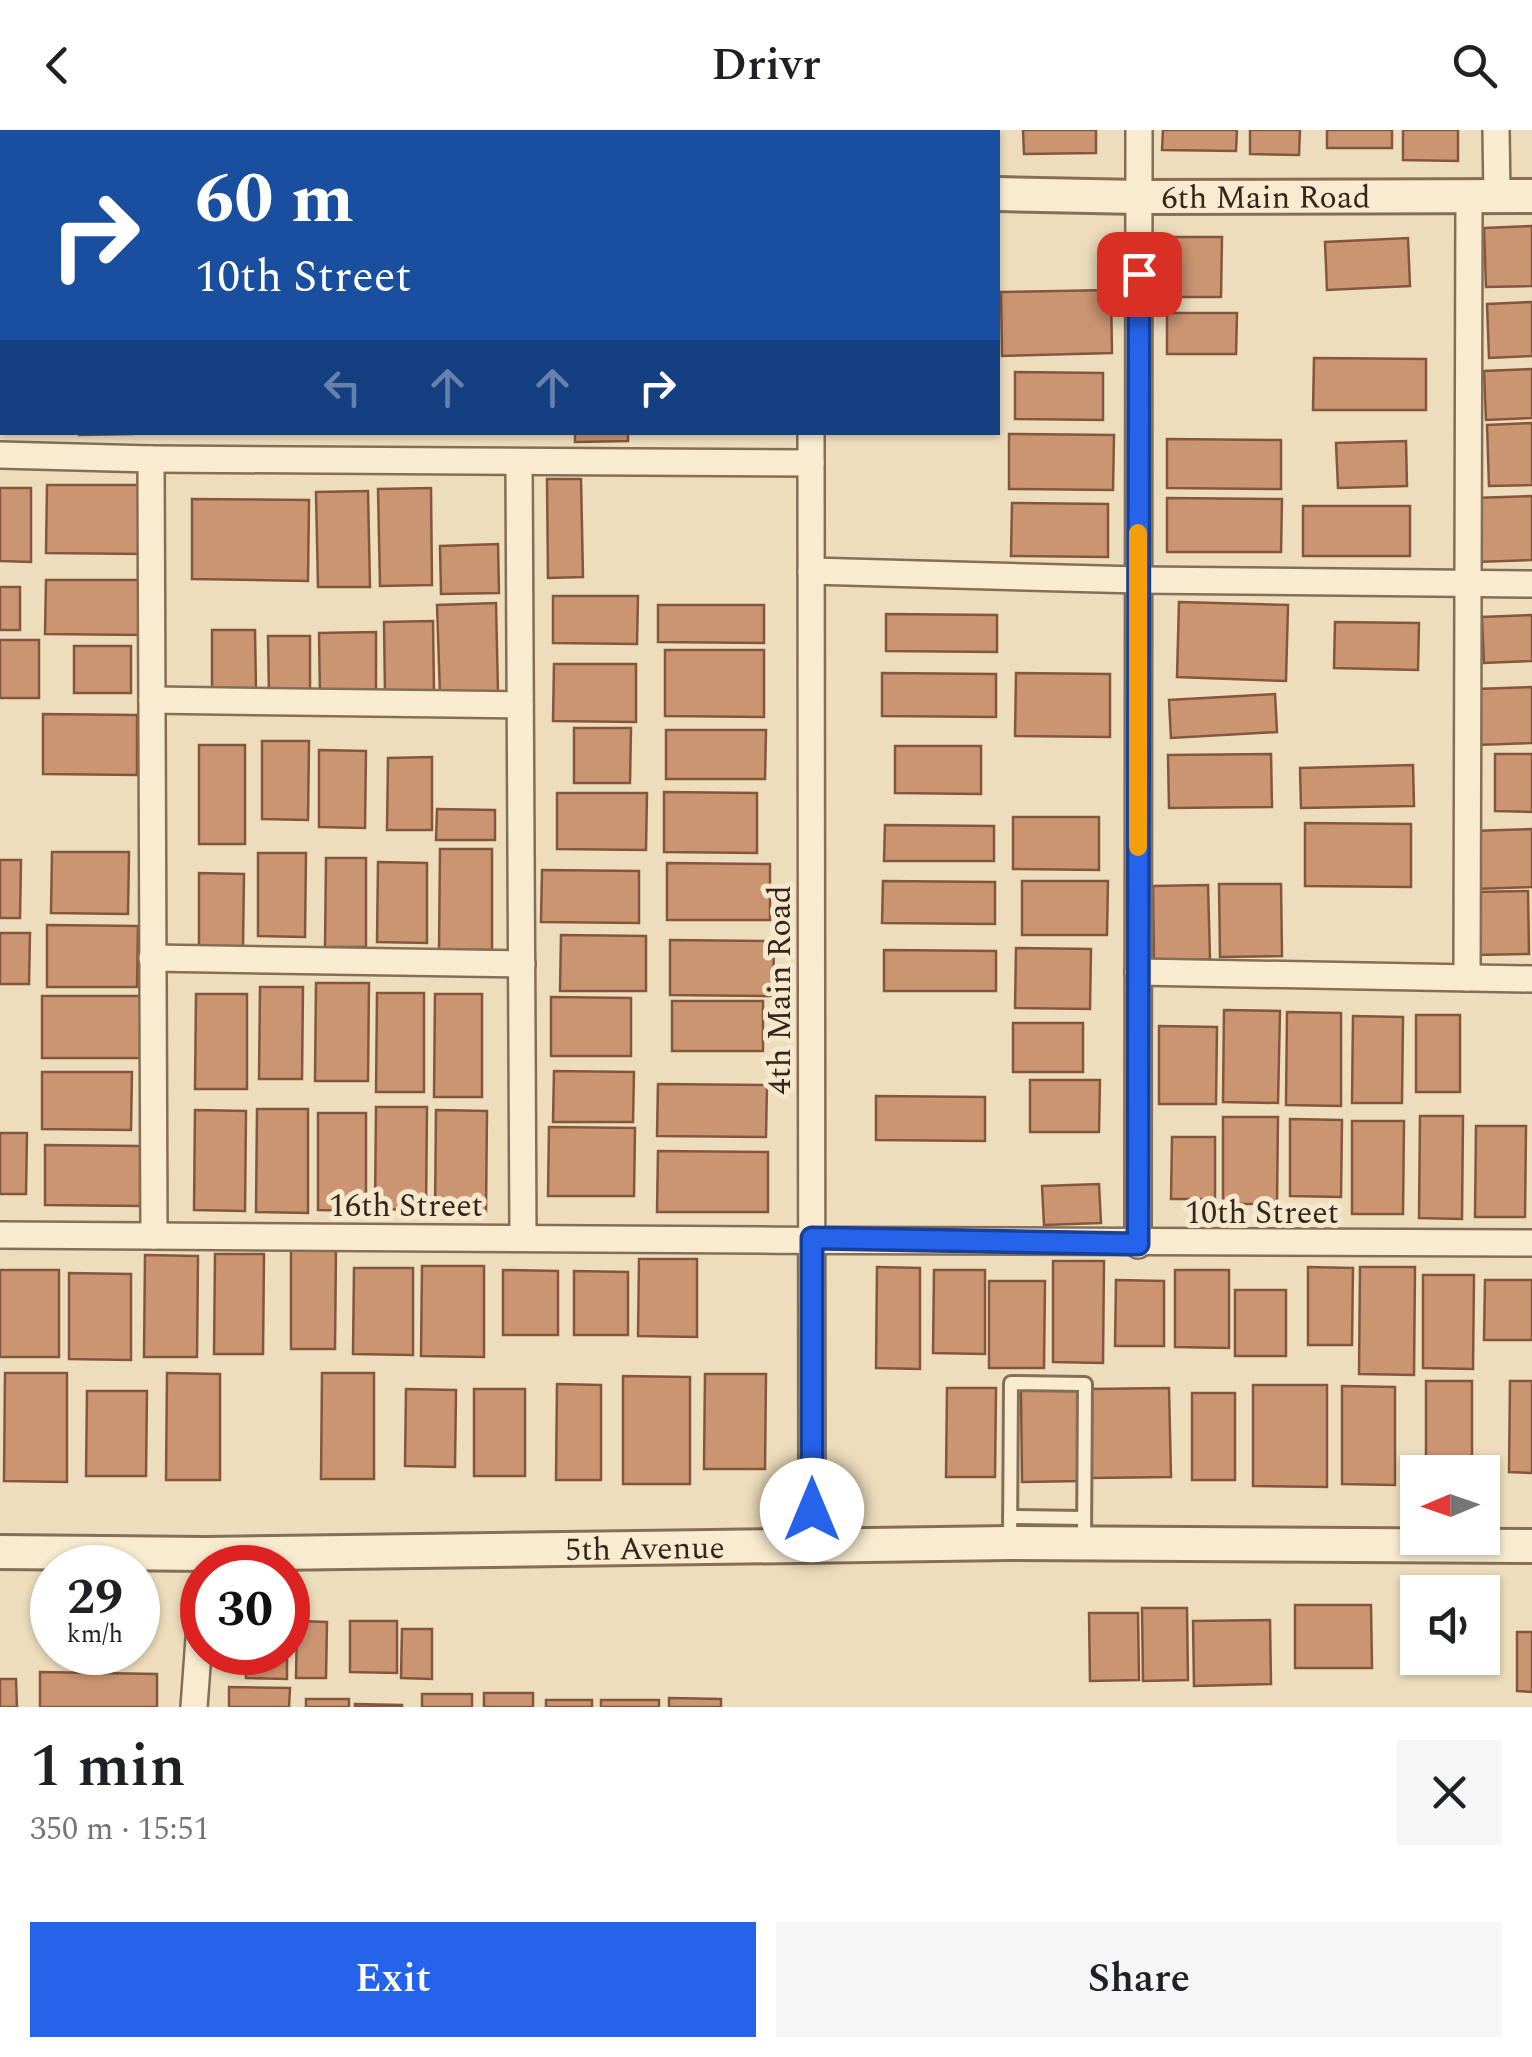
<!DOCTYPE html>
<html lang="en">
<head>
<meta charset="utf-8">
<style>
	:root { --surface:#fff; --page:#f6f6f6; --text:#202124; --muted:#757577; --accent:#2563eb }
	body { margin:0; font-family:Spectral,serif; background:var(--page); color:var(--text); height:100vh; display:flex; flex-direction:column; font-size:38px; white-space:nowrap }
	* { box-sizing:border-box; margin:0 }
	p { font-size:32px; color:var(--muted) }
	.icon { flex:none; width:55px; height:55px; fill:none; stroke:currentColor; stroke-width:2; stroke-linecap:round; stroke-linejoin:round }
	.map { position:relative; height:1577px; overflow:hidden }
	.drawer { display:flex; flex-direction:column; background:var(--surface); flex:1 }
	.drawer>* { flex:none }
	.banner { position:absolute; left:0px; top:0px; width:1000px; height:305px; box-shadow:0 2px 8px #0004; background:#1a4fa0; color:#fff; overflow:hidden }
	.needle { width:65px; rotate:268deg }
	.controls { position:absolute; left:1400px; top:1325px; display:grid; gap:20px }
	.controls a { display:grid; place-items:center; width:100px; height:100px; border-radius:0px; background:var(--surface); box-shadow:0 2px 8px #0004; font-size:50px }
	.speed { position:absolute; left:30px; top:1415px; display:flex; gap:20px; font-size:50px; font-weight:700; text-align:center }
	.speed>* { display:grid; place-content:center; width:130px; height:130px; border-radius:50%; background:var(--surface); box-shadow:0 2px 8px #0004; line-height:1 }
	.speed small { font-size:25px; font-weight:400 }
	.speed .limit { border:15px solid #d22; background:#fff; color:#111 }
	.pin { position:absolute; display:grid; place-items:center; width:85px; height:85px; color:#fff; margin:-42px; border-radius:20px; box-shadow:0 5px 15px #0006 }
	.me { position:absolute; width:110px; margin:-55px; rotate:0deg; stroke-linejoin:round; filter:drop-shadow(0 0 8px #0008) }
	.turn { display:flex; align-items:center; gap:35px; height:210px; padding:0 30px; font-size:45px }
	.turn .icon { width:130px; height:130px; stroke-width:2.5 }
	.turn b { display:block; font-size:70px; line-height:85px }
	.lanes { display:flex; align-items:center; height:95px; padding:0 30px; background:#0003; justify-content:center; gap:50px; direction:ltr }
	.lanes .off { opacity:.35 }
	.round { display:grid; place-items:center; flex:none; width:105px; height:105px; border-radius:0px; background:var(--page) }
	.summary { display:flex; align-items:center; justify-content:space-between; height:170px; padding:0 30px }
	h1 { font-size:60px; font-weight:600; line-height:75px }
	.button { display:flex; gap:20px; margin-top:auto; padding:20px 30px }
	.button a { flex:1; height:115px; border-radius:0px; background:var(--accent); color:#fff; font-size:40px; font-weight:600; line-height:115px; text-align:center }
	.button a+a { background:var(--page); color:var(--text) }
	header { display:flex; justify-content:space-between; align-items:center; height:130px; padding:0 30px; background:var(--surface); font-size:45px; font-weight:600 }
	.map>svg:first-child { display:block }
</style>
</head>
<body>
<header><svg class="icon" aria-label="back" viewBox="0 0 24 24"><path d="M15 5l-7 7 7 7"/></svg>Drivr<svg class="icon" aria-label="search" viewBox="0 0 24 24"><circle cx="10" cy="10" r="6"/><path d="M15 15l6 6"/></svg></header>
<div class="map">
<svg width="1532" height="1577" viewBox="0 0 1532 1577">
	<rect width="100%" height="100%" fill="#edddbd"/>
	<g fill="#cc9572" stroke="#84573c" stroke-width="2.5">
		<rect x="88" y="0" width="75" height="2"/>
		<rect x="181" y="0" width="51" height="2"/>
		<rect x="254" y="0" width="52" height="2"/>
		<rect x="320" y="0" width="75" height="2"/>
		<rect x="408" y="0" width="44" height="2"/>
		<rect x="489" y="0" width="56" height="2"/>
		<rect x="649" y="0" width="46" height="2"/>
		<path d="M1023,0H1096V23L1024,24Z"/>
		<path d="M1163,0H1237L1236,21L1162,20Z"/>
		<path d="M1250,0H1300L1299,25L1250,24Z"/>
		<rect x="1327" y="0" width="65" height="18"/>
		<path d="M1403,0H1458V31L1403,30Z"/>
		<path d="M1532,96V156L1486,157L1484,98Z"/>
		<path d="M1170,107H1222L1221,167H1170Z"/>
		<path d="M1408,108L1410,156L1327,160L1325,112Z"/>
		<path d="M1111,160L1112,223L1002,226L1001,162Z"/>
		<path d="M1532,172V226L1489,228L1487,174Z"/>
		<path d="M1167,183H1237L1236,224H1167Z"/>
		<path d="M1314,228L1426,229V280H1313Z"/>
		<path d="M1532,239V288L1486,290L1484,241Z"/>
		<path d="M1015,242L1103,243V290L1015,289Z"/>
		<path d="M1532,293V355L1489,356L1487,295Z"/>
		<path d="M79,302H133V304L79,305Z"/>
		<path d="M575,302H628V311L575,312Z"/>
		<path d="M1009,304L1114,305L1113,360L1009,359Z"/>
		<path d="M1167,309L1281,310V359L1167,358Z"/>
		<path d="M1406,311L1407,356L1338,358L1336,313Z"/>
		<path d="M547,349H581L583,447L548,448Z"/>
		<path d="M47,355H143V424L46,423Z"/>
		<path d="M0,358H31V432L0,431Z"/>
		<path d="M431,358L432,455L380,456L378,359Z"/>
		<path d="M368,361L370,457H318L316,362Z"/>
		<path d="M1532,366V430L1476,432L1474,368Z"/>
		<path d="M1167,368L1282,369L1281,422H1167Z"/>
		<path d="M192,369L309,370L308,451L192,449Z"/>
		<path d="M1012,373L1108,374V427L1011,426Z"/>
		<rect x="1303" y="376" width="107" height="50"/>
		<path d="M498,414L499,463L441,464L440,416Z"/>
		<path d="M46,450H143L142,505L45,504Z"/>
		<rect x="0" y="457" width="20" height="43"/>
		<path d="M553,466H638L637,514L553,513Z"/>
		<path d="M1179,472L1288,475L1286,551L1177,547Z"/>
		<path d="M496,473L498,563L440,565L437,475Z"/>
		<path d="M658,475H764V513L658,512Z"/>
		<path d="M886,484L997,485V522L886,521Z"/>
		<path d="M1532,485V531L1484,533L1482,487Z"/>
		<path d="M433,491L434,564L385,565L384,492Z"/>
		<path d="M1335,492L1419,493L1418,540L1334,538Z"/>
		<path d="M212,500H255L256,561H212Z"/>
		<path d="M376,502V564L320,565L319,503Z"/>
		<path d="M268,506H310V564L269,565Z"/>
		<rect x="0" y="510" width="39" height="58"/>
		<rect x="74" y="516" width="57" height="47"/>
		<path d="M665,520H764V587L665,586Z"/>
		<path d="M554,534H636V592L553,591Z"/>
		<path d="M882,543L996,544V587L882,586Z"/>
		<path d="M1016,543L1110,544V607L1015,606Z"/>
		<path d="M1532,557V613L1478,615L1476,559Z"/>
		<path d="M1275,564L1277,602L1171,608L1169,570Z"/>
		<path d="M43,584L137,585V645L43,644Z"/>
		<path d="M574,598H631L630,653H574Z"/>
		<path d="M666,600H766L765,649H666Z"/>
		<path d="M262,611H309L308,690L262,689Z"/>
		<rect x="199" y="615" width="46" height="99"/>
		<path d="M895,616H981V664L895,663Z"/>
		<path d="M319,620L366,621L365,698L319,697Z"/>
		<path d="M1271,624L1272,677L1169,678L1168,625Z"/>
		<path d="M1495,624H1532V682L1495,681Z"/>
		<path d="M432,627V700H387L388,628Z"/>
		<path d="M1413,635L1414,676L1301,678L1300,638Z"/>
		<path d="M664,662L757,663V723L664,722Z"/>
		<path d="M557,663H647L646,720L557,719Z"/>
		<path d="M437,679L495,680V710H436Z"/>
		<path d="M1013,687H1099V740L1013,739Z"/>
		<path d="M1305,693L1411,694V757L1305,756Z"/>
		<path d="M885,695L994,696V731H884Z"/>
		<path d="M1532,699V757L1474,759L1472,701Z"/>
		<path d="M440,719H492V820H439Z"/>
		<path d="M52,722H129L128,784L51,783Z"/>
		<path d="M258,723H306L305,807L258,806Z"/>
		<path d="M326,728H366V817H325Z"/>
		<path d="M0,730H21L20,788H0Z"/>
		<path d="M378,732L427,733V813L377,812Z"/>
		<path d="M667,733L770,734V790H667Z"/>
		<path d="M542,740L639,741V793L541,792Z"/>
		<path d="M199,743L244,744L243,817L199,816Z"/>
		<path d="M883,751L995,752V794L882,793Z"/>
		<path d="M1022,751H1108L1107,805H1022Z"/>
		<path d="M1219,754H1281L1282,826L1220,827Z"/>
		<path d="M1208,755L1210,829L1154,831L1153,756Z"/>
		<path d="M1528,761L1529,824L1474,825L1473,762Z"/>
		<path d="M47,795L138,796L137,857H47Z"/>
		<path d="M0,803H30L29,854H0Z"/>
		<path d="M561,805L646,806V861H560Z"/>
		<path d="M670,810L774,811L773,866L670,865Z"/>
		<path d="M1016,818L1091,819L1090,879L1015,878Z"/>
		<path d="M884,820L996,821V861H884Z"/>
		<path d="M316,853H369L368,951H315Z"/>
		<path d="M260,857H303L302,949H259Z"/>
		<path d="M377,863H424V962H376Z"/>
		<path d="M196,864H247V959H195Z"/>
		<path d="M435,864H482V967H434Z"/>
		<path d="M42,866H142L141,928H42Z"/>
		<path d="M551,867L631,868V926H551Z"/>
		<rect x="672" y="871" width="91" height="50"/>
		<path d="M1224,880L1280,881L1278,973L1223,972Z"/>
		<path d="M1287,882L1341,883V976L1286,975Z"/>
		<rect x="1416" y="885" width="44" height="77"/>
		<path d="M1353,886L1403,887L1402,973H1352Z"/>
		<rect x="1013" y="893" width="70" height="49"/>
		<path d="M1159,896L1217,897L1216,974H1159Z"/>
		<path d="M554,941L634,942L633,992H553Z"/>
		<path d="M42,942H132L131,1000L42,999Z"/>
		<path d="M1030,950H1100L1099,1002H1030Z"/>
		<path d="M658,954L767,955L766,1007L657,1006Z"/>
		<path d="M876,966L985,967V1011L876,1010Z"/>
		<path d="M376,977H427L426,1080L375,1079Z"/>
		<path d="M257,979H308V1083L256,1082Z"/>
		<path d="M195,980L246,981L245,1081L194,1080Z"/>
		<path d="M436,980L487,981L486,1082H435Z"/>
		<path d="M318,983H366V1081L318,1080Z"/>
		<path d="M1420,986H1463L1462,1089L1419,1088Z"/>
		<path d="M1223,987H1278L1277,1074H1223Z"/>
		<path d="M1290,989L1342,990L1341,1067L1290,1066Z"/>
		<path d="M1352,991H1404L1403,1084H1352Z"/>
		<path d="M1476,996H1526L1525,1087H1475Z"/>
		<path d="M549,997L635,998L634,1066H548Z"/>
		<path d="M0,1003H27L26,1064H0Z"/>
		<path d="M1172,1007H1215V1069H1171Z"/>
		<path d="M45,1015L140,1016V1076L45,1075Z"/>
		<path d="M658,1021L768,1022V1082H657Z"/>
		<path d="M1099,1054L1101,1093L1044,1095L1042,1056Z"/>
		<path d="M291,1116H336L335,1219H291Z"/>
		<path d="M215,1124H264L263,1224H214Z"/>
		<path d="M145,1125L198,1126L197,1227H144Z"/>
		<path d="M639,1129H697V1207L638,1206Z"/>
		<path d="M1053,1131H1104L1103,1233L1053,1232Z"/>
		<path d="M422,1136H484V1227L421,1226Z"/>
		<path d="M877,1137L920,1138V1239L876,1238Z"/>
		<path d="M1308,1137L1353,1138L1352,1215H1308Z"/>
		<path d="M1360,1137H1415L1414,1245L1359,1244Z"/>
		<path d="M354,1138H413V1225L353,1224Z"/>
		<rect x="0" y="1140" width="59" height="87"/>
		<path d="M503,1140L558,1141V1205H503Z"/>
		<path d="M934,1140H985V1224L933,1223Z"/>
		<path d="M1175,1140H1229V1218L1175,1217Z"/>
		<path d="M574,1141L628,1142V1205H574Z"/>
		<path d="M69,1143L131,1144V1230L69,1229Z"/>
		<path d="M1423,1145H1474L1473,1239L1423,1238Z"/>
		<path d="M1116,1150L1164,1151V1216H1115Z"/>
		<path d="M1485,1150H1532V1210H1484Z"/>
		<path d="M989,1151H1045L1044,1238H989Z"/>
		<rect x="1235" y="1160" width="51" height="66"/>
		<path d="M5,1243H67V1352L4,1351Z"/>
		<path d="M167,1243L220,1244V1350H166Z"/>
		<path d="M322,1243H374V1349H321Z"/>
		<path d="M705,1244H766L765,1339H704Z"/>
		<path d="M623,1246L690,1247V1354H623Z"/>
		<rect x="1426" y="1251" width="46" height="91"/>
		<path d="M1510,1251H1532V1343L1509,1342Z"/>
		<path d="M557,1254L601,1255V1350H556Z"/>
		<path d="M1253,1255H1327V1357L1253,1356Z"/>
		<path d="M1342,1256L1395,1257V1355L1342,1354Z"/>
		<path d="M947,1258H996L995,1347H946Z"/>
		<path d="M1080,1258L1082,1351L1022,1352L1021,1259Z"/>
		<path d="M1169,1258L1171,1347L1091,1348L1090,1259Z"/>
		<path d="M406,1259L456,1260L455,1337L405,1336Z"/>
		<rect x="474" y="1259" width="51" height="87"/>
		<path d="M87,1261H147L146,1346H86Z"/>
		<rect x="1192" y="1263" width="43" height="87"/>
		<path d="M1295,1475H1371L1372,1538H1295Z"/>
		<path d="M1142,1478H1187L1188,1550L1143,1551Z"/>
		<path d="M1089,1483H1138L1139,1550L1090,1551Z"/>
		<path d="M1270,1490L1271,1554L1194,1556L1193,1491Z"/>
		<path d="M297,1491L327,1492L326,1548H296Z"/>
		<path d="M350,1491H397V1543L350,1542Z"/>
		<path d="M402,1499H432V1549L401,1548Z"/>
		<path d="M1517,1502H1532V1562L1517,1561Z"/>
		<path d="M246,1522H287V1549L246,1548Z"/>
		<path d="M40,1542L157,1544V1577H40Z"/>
		<path d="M0,1549H16L17,1577H0Z"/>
		<path d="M229,1557L290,1558L289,1577H229Z"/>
		<rect x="484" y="1563" width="49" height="14"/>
		<rect x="422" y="1564" width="50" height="13"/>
		<path d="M669,1568L721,1569V1577H669Z"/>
		<rect x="306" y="1569" width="43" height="8"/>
		<rect x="546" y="1570" width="46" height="7"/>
		<rect x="601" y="1570" width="58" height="7"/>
		<path d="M355,1574L402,1575V1577H355Z"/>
	</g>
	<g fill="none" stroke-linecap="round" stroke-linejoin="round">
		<g stroke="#856e56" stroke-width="18">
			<g id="service">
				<path d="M1010,1387L1084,1388"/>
				<path d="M1010,1411L1011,1253L1085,1254L1084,1412"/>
			</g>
		</g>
		<g stroke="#856e56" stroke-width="30">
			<g id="minor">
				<path d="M811,0V2"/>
				<path d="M1496,0L1497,65"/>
				<path d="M811,302L812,1418"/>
				<path d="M0,325L151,329L811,333"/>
				<path d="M151,329L154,1106"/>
				<path d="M519,332L523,1108"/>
				<path d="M811,441L1138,450L1532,454"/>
				<path d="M152,570L520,575"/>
				<path d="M152,828L522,834"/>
				<path d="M1138,842L1532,849"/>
				<path d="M1467,848L1469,67"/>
				<path d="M0,1105C511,1107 1021,1114 1532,1113"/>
				<path d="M1138,1115L1139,0"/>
				<path d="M194,1577L202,1468"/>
			</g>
		</g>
		<g stroke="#856e56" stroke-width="38">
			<g id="tertiary">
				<path d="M0,53H2"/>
				<path id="s1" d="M998,64L1139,67L1532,66"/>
				<path id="s2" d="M0,1422L206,1424L1010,1413L1532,1416"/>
			</g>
		</g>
		<use href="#service" stroke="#f8ebd0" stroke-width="12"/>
		<use href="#minor" stroke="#f8ebd0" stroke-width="25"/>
		<use href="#tertiary" stroke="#f8ebd0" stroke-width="32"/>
	</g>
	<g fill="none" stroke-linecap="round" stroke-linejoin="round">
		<g stroke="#184099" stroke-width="25">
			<path id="route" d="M812,1380V1108L1138,1114L1139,144"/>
		</g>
		<use href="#route" stroke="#2563eb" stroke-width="18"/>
		<path stroke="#f59e0b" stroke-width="18" d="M1138,717V403"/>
	</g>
	<g text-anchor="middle" stroke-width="10" stroke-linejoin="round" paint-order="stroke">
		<g font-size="32" fill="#34261b" stroke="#f5e8cc">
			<text dy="11" stroke="none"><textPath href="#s1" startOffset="268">6th Main Road</textPath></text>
			<text transform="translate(779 860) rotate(-90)" y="11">4th Main Road</text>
			<text x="406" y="1086">16th Street</text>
			<text x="1262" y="1093">10th Street</text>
			<text dy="11" stroke="none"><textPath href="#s2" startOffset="645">5th Avenue</textPath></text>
		</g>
	</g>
</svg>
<div class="controls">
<a><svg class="needle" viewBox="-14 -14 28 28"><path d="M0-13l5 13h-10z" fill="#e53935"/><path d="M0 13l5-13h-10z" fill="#757577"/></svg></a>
<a><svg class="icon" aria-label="sound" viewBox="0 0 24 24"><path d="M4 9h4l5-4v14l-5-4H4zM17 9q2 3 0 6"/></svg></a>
</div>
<div class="speed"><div>29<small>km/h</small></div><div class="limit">30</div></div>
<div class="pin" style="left:1139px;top:144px;background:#d93025"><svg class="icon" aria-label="arrive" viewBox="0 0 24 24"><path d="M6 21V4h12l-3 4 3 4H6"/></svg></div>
<svg class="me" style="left:812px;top:1380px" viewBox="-20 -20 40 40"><circle r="19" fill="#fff"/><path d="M0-13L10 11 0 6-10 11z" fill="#2563eb"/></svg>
<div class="banner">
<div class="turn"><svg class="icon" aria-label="right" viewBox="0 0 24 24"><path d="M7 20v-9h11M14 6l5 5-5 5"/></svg><div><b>60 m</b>10th Street</div></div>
<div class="lanes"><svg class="icon off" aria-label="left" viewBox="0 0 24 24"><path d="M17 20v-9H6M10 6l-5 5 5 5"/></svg><svg class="icon off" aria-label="ahead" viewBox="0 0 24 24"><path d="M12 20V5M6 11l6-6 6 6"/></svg><svg class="icon off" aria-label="ahead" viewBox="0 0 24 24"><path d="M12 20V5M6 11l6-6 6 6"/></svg><svg class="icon" aria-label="right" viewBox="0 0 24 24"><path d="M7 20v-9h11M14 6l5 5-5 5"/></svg></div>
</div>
</div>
<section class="drawer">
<div class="summary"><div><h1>1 min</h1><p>350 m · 15:51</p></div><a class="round"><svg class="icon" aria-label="close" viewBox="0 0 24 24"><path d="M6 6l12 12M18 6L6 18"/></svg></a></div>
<div class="button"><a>Exit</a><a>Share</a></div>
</section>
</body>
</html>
